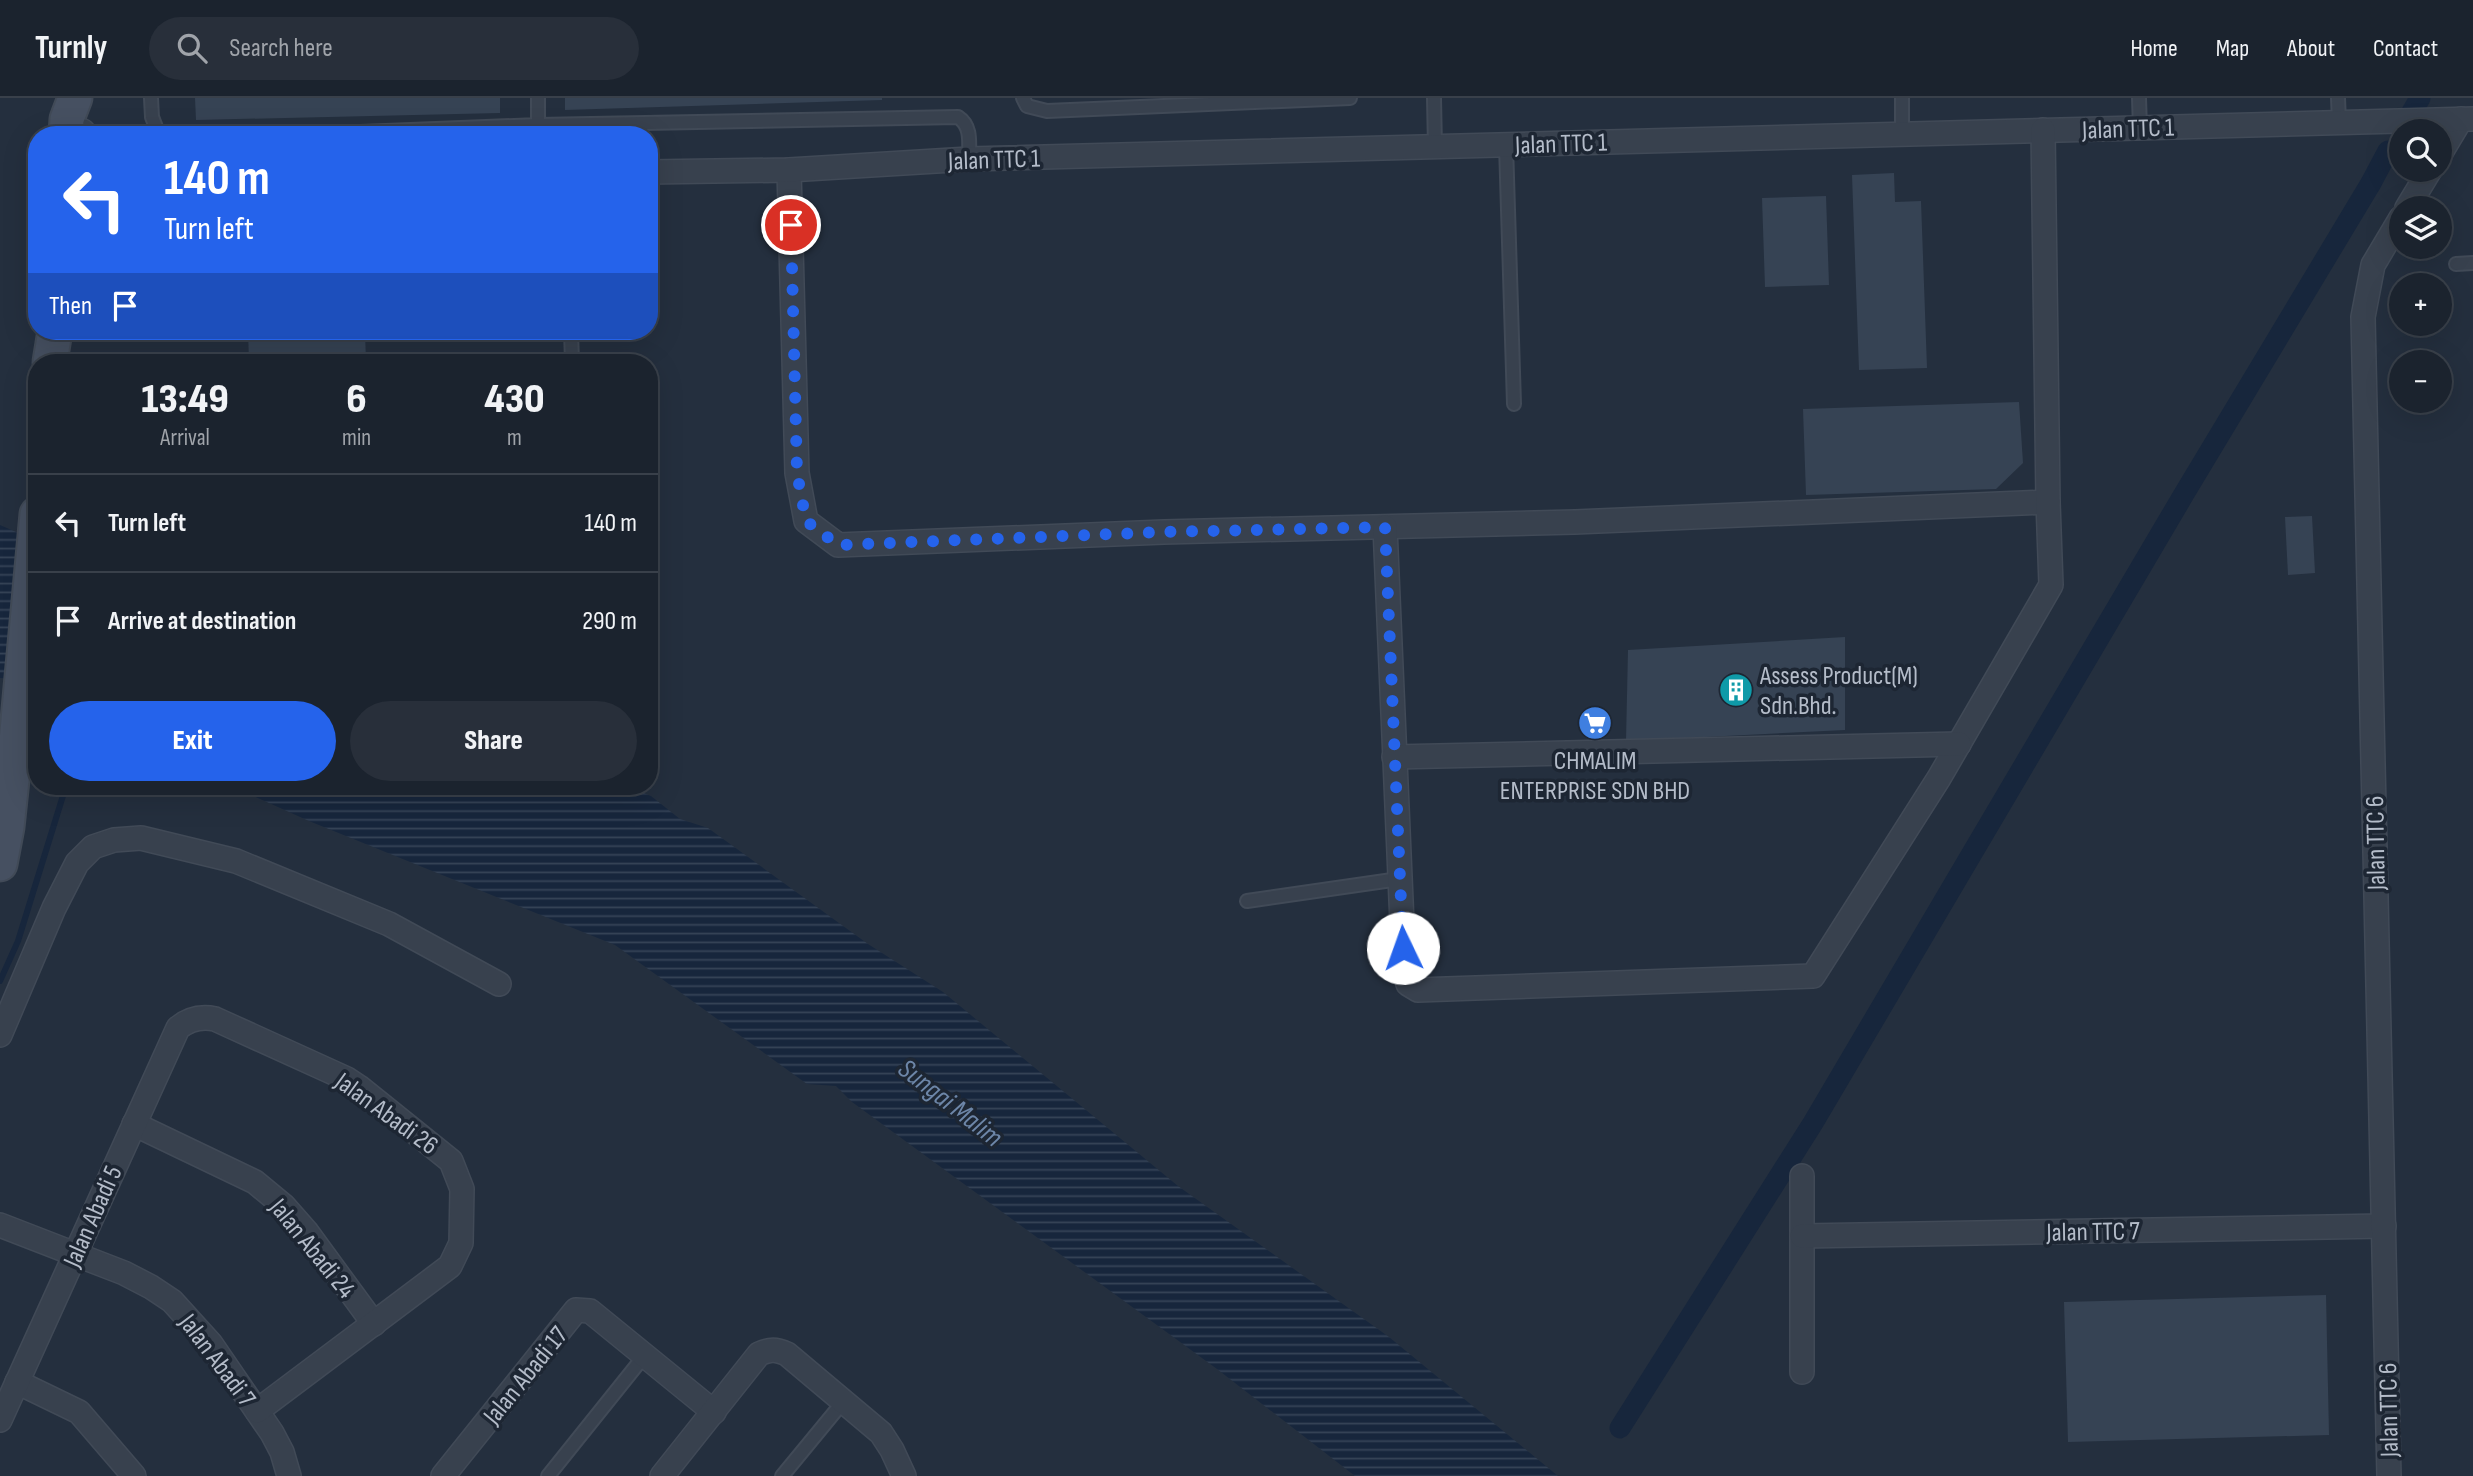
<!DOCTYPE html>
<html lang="en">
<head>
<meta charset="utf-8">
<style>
	:root { --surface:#1b232e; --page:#282f3a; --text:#f1f3f6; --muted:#a0a4aa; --line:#39404a; --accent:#2563eb }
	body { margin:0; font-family:"Sofia Sans Condensed",sans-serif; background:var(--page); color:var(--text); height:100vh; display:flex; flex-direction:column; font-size:26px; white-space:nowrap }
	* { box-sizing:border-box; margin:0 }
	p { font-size:23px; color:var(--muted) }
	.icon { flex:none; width:38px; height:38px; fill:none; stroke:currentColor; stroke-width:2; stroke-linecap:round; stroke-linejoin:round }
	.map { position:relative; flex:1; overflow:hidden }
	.panel { position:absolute; left:28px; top:256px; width:630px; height:441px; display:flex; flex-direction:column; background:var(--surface); border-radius:28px; box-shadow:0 7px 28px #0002,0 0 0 2px var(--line) }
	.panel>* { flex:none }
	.banner { position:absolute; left:28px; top:28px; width:630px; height:214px; border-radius:28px; box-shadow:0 7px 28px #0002,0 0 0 2px var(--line); background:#2563eb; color:#fff; overflow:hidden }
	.controls { position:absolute; left:2389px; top:21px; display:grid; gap:14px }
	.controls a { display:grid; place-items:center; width:63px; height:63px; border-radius:50%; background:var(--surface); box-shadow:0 7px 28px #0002,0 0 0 2px var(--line); font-size:35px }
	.pin { position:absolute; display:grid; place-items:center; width:60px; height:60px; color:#fff; margin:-30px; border:4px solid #fff; border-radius:50%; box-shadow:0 2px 7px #0007 }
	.me { position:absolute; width:77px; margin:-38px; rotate:357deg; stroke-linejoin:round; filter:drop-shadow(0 0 5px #0008) }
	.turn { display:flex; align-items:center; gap:24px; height:147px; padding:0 21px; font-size:32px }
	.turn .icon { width:91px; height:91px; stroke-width:2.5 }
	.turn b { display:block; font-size:49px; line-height:60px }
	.then { display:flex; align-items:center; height:66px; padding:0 21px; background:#0003; gap:14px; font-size:26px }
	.eta { display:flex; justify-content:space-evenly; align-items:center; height:119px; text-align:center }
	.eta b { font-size:42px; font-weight:800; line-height:49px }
	.primary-button { display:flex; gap:14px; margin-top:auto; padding:14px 21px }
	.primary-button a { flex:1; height:80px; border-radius:42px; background:var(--accent); color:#fff; font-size:28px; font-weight:800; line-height:80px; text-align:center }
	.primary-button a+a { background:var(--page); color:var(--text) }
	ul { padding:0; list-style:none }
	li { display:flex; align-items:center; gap:21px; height:98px; padding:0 21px; border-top:2px solid var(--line) }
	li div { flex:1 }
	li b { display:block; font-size:26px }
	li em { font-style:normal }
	header { display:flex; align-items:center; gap:42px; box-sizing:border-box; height:98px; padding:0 35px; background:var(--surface); border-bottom:2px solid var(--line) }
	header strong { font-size:33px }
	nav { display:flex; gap:38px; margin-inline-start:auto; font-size:24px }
	.search { width:490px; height:63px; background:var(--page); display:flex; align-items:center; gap:18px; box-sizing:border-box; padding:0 24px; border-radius:38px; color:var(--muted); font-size:26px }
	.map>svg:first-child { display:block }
</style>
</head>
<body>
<header>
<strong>Turnly</strong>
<div class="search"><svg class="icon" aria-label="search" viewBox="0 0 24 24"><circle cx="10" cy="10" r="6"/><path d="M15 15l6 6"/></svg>Search here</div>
<nav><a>Home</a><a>Map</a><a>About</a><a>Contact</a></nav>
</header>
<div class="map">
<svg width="2473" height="1378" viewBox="0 0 2473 1378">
	<defs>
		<pattern id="water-rules" width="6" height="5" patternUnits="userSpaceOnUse" patternTransform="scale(1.75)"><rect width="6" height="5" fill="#17263c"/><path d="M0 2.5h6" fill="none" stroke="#364457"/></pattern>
	</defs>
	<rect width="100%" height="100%" fill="#242f3e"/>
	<g fill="url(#water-rules)">
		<path d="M0,427L37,443V588L0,580Z"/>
		<path d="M231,688H626L651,698L680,721L708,730L868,846L943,894L1178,1088L1389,1239L1558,1378H1355L1217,1271L852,1004L836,988L807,986L615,847L309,723Z"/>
	</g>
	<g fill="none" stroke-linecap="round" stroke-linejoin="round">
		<path stroke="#17263c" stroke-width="6" d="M0,883L18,843L66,688"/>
		<g stroke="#17263c" stroke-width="21">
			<path d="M2412,14L2420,0"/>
			<path d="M1620,1330L1813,1025L2184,396L2371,85L2388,53"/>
		</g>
	</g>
	<g fill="#364354">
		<path d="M195,0H500V15L196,22Z"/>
		<path d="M565,0H882V2L565,12Z"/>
		<path d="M1894,75L1895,104L1921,103L1927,270L1859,272L1852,77Z"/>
		<path d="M1826,98L1829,187L1765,189L1762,100Z"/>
		<path d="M248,233H365L366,264H249Z"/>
		<path d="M2019,304L2023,365L1996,391L1806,397L1803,311Z"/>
		<path d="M2312,418L2315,475L2288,477L2285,419Z"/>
		<path d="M1845,539V632L1626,643L1628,552Z"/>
		<path d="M2326,1197L2329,1337L2068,1344L2064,1204Z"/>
	</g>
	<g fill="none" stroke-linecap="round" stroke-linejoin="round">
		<g stroke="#414a57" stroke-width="16">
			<g id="lane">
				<path d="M151,0L152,19L159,37"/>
				<path d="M1023,0L1027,8L1047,13L1350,0"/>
				<path d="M1434,0L1435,49"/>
				<path d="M1902,0V36"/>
				<path d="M2139,0L2140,30"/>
				<path d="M2338,0L2339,24"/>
				<path d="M538,27L958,19C972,28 969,45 969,61"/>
				<path d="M285,37L538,27V0"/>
				<path d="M1506,47L1514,306"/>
				<path d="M2456,166L2473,165"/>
				<path d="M571,233L572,264"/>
				<path d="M1247,803L1399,781"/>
				<path d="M548,1378L645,1257"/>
				<path d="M782,1378L843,1304"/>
			</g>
		</g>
		<g stroke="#414a57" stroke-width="26">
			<g id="street">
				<path d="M83,33L86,37"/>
				<path d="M2440,56L2461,21"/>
				<path d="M789,72L797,375L806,423L838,447L1164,434L1575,424L2048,404"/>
				<path d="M649,74L789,72L969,61L2473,21"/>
				<path d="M2407,110L2430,72"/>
				<path d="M1385,429L1404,872L1408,886L1418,892L1813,878L1939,680L2051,487L2048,404L2043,32"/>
				<path d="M1394,659L1959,646"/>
				<path d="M0,937L54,810L77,765L93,749L114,742L141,740L236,763L389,826L499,886"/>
				<path d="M134,1026L255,1084L284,1108L306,1133L374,1226"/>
				<path d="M1802,1078V1274"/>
				<path d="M0,1127L124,1175L151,1189L172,1203L211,1246L272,1335L282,1354L289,1378"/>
				<path d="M1802,1138L2384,1128"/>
				<path d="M17,1284L79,1314L134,1378"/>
				<path d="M0,1322L178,930C189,921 201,918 215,921L347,981L359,989L451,1063L462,1091L461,1145L450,1168L257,1313"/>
				<path d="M443,1378L576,1212L590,1213L714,1314"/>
				<path d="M662,1378L759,1256C770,1251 776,1251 787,1256L881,1335L892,1352L904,1378"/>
				<path d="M2389,1378L2363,219L2373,167L2401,120"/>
			</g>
		</g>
		<g stroke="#414a57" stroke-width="37">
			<g id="secondary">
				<path d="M66,37L67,21L75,0"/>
				<path d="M50,264L55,233"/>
				<path d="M0,766L7,729L16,644L37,416"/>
			</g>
		</g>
		<use href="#lane" stroke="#38414e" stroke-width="12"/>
		<use href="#street" stroke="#38414e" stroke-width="23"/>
		<use href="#secondary" stroke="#465061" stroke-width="33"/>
	</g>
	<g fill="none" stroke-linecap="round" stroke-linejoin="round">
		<path stroke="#2563eb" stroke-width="12" stroke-dasharray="0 21.6" d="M791,127L797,375L806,423L838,447L1164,434L1385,429L1403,850"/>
	</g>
	<defs>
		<g id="building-disc" transform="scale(1.75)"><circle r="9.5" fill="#0f9aa8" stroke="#1d2633"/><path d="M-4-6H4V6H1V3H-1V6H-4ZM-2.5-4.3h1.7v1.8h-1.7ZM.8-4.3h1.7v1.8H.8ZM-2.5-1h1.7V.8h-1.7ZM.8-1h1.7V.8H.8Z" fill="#fff"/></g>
		<g id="supermarket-disc" transform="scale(1.75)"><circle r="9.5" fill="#3f7fe0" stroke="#1d2633"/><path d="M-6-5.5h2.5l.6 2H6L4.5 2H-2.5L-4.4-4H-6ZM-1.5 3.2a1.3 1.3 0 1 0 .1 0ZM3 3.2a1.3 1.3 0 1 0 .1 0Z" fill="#fff"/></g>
	</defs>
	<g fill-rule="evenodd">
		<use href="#building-disc" x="1736" y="592"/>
		<use href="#supermarket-disc" x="1595" y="625"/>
	</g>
	<g text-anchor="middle" stroke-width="7" stroke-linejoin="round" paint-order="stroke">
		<g font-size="26" fill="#b4bcc9" stroke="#1d2633">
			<text transform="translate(2128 30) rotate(-2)" y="9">Jalan TTC 1</text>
			<text transform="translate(1561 45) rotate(-2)" y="9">Jalan TTC 1</text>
			<text transform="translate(994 61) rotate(-2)" y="9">Jalan TTC 1</text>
			<text transform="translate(2375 745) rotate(-91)" y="9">Jalan TTC 6</text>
			<text transform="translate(387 1015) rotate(36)" y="9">Jalan Abadi 26</text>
			<text transform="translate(92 1118) rotate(-66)" y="9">Jalan Abadi 5</text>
			<text transform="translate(2093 1133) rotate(-1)" y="9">Jalan TTC 7</text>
			<text transform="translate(313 1150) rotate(51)" y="9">Jalan Abadi 24</text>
			<text transform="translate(218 1262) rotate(53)" y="9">Jalan Abadi 7</text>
			<text transform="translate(525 1277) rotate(-51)" y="9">Jalan Abadi 17</text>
			<text transform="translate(2388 1312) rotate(-91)" y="9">Jalan TTC 6</text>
		</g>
		<g font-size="26" fill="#b4bcc9" stroke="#1d2633" text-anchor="start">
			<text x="1760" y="586">Assess Product(M)<tspan x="1760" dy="30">Sdn.Bhd.</tspan></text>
			<text x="1595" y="671" text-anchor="middle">CHMALIM<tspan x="1595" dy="30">ENTERPRISE SDN BHD</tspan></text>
		</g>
		<g font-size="28" font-style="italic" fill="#6d86a8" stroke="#1d2633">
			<text transform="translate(951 1004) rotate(38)" y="10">Sungai Malim</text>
		</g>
	</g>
</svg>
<div class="controls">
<a><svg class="icon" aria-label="search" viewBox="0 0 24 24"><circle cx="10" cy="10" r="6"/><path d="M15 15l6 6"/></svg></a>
<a><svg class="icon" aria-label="layers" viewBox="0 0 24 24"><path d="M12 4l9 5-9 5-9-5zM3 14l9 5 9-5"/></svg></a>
<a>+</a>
<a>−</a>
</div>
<div class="pin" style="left:791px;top:127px;background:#d93025"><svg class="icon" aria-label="arrive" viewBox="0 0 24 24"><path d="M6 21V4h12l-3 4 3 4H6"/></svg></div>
<svg class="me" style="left:1403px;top:850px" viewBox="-20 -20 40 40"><circle r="19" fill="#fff"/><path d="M0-13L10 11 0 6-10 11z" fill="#2563eb"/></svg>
<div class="banner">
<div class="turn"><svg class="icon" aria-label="left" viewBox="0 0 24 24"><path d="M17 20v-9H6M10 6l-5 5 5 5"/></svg><div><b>140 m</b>Turn left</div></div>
<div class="then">Then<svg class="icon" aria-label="arrive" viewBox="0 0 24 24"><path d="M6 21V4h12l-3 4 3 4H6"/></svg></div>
</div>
<section class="panel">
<div class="eta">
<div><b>13:49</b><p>Arrival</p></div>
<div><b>6</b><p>min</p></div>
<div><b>430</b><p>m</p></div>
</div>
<ul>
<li><svg class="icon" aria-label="left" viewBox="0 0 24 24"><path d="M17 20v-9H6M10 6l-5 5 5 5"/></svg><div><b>Turn left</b></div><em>140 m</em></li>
<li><svg class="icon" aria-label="arrive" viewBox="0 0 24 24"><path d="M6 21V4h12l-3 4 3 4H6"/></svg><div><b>Arrive at destination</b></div><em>290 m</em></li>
</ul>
<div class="primary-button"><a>Exit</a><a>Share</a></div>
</section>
</div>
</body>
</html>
